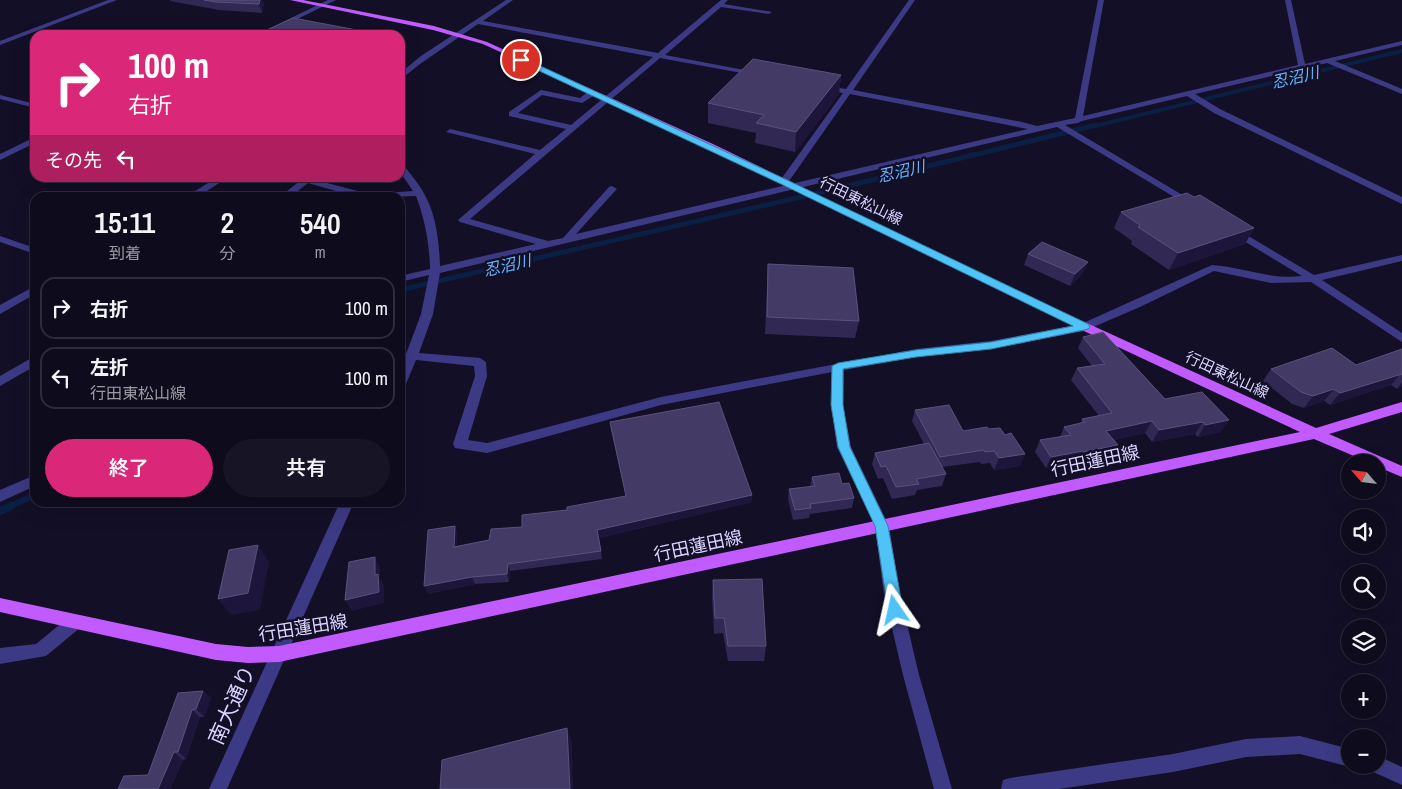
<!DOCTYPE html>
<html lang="ja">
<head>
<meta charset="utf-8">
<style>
	:root { --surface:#0e0b1c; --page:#171425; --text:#f1f3f6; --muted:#9b9ba3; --line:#2e2b3b; --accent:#db2777 }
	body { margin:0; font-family:"Archivo Narrow","Noto Sans JP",sans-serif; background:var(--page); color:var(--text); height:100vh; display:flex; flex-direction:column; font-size:19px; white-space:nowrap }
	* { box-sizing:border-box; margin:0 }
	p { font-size:16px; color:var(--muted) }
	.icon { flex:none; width:28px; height:28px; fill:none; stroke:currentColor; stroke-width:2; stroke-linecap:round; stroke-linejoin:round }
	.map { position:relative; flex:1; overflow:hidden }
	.sheet { position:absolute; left:30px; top:192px; width:375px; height:315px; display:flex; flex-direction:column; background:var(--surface); border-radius:15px; box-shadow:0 5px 20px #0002,0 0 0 1px var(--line) }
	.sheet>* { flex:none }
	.top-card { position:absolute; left:30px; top:30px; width:375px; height:152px; border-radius:15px; box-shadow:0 5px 20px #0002,0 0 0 1px var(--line); background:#db2777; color:#fff; overflow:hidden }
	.needle { width:32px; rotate:298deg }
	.fabs { position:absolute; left:1341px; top:454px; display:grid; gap:10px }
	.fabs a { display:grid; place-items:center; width:45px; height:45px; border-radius:50%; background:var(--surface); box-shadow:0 5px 20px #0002,0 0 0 1px var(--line); font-size:25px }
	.pin { position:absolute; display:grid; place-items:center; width:42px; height:42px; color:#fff; margin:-21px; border:2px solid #fff; border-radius:50%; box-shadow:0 1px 5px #0007 }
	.me { position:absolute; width:55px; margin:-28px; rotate:349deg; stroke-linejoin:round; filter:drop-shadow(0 0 4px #0008) }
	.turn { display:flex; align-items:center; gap:18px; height:105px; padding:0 15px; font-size:22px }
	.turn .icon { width:65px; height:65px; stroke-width:2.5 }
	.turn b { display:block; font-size:35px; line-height:42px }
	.then { display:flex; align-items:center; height:48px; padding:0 15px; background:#0003; gap:10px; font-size:19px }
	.eta { display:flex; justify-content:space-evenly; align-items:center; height:85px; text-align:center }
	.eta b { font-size:30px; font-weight:600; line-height:35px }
	.primary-button { display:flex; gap:10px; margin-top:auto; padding:10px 15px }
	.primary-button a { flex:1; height:58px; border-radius:30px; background:var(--accent); color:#fff; font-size:20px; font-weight:600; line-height:58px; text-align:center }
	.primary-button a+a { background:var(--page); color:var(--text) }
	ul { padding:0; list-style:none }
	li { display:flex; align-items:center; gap:15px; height:62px; margin:0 10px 8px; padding:0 5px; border:2px solid var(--line); border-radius:15px }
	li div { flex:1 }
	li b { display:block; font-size:19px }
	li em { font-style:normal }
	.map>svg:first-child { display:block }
</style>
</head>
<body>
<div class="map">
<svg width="1402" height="789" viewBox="0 0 1402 789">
	<rect width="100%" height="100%" fill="#130f26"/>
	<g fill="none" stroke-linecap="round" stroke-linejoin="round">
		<path stroke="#0a1f44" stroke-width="4" d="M1091,127L1402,51"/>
		<path stroke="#0a1f44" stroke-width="5" d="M400,290L831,190L1096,125"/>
		<path stroke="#0a1f44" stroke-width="6" d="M8,507L35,495"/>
		<path stroke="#0a1f44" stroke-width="8" d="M0,511L11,506"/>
		<g fill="#3d3a85" fill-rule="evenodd">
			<path d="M108,0H117L0,45V41Z"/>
			<path d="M328,0H336L265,35H256Z"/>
			<path d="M506,0H513L483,21L658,53L721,0H728L724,4L772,12L769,14L721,7L665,55L755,72L759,74L758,76L660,58L470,219L548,241L563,238L609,187L612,186L617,189L615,191L576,234L1028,129L850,94L787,184H781L779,182L843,93L821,89V85L846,89L909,0H915L853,90L1022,122L1037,126L1075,118L1098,0H1104L1083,116L1298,65L1285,0H1291L1305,64L1402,41V45L1335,61L1402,89V94L1327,63L1195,94L1220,109L1402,197V204L1214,113L1187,96L1082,121L1078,123L1065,125L1194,202L1196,204L1191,207L1057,127L440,273L433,314L419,353L480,358L486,362L487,376L468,440L487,443L661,397L916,349L991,341L1081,324L1212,265C1243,267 1270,280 1302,276L1229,232L1228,230L1233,227L1314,275L1402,255V261L1322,280L1402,333V342L1311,282L1271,283L1214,271L1140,307L1084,331L991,349L916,357L844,370L843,405L851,447L889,526L900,594L919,675L952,789H934L903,675L884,594L875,526L837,447L831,405L832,372L661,405L487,453L455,448L453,444L475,376L474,366L416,360L406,384L400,388V370L421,314L429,275L400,282V276L430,269V267C429,241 425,220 416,196L360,198L308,183L289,198H278L300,181L295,178H308L369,194L413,191L400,172V163L403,164C409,173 417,181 422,190C436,212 439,240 440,266L536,244L460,222L458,220L535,154L446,132L450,129L540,150L566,129L509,116V112L541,90L580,98L589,91H595V95L582,103L542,95L518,113L571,125L653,57L478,24L420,64L400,80V73L421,56Z"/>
			<path d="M0,95L35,104V108L0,99Z"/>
			<path d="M35,137V143L0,160V154Z"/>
			<path d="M216,178H227L196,198H184Z"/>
			<path d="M0,236L35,248V254L0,242Z"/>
			<path d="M35,286V294L0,314V305Z"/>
			<path d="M35,356V366L0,386V376Z"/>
			<path d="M35,475V486L0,502V490Z"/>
			<path d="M340,502H354L227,789H209Z"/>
			<path d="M75,615L81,617L83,622L81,627L46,656L0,664V648L36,644L69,617Z"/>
			<path d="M1300,736L1350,749V765H1355L1350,767L1300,754L1246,757L1173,772L1059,789H1001L1003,780L1010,778L1173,754L1246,739Z"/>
			<path d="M1378,756L1402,767V785L1371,771L1368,765H1378Z"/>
		</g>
		<path fill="#c25bff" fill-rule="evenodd" d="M290,0H303L434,26L487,42L713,144L1019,292L1316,428L1402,402V412L1329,434L1402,466V477L1378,467V462H1368L1314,439L279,662L248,663L216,660L0,612V598L216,644L248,647L279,646L1300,432L1088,333L707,148L483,44L433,30Z"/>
	</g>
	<g fill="#312854">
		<path d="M170,0H262L264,3L262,13L219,10L170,1Z"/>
		<path d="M841,75L839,94L795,152L755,143L756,133L708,123V103Z"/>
		<path d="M1194,197L1254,228L1245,244L1169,270L1131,244L1132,241L1114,228L1121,212Z"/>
		<path d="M1028,254L1088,262L1083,273L1070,286L1024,265Z"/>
		<path d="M768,264L859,321L855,338L765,334Z"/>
		<path d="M1083,337L1165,399L1221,432L1198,437L1195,434L1152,442L1145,433L1114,440L1118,445L1111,457L1078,464L1077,462L1046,468L1035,452L1040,440L1060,437L1064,427L1080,424L1082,419L1099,416L1071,380L1077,368L1092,366L1078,348Z"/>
		<path d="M1402,349V386L1397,389L1391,385L1330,405L1324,401L1304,408L1292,404L1263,381L1271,369L1356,365Z"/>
		<path d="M915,410L963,431L989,429L1005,435L1025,454L1020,466L994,470L990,463L981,464L980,462L942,467L946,474L942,486L917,490L915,495L892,499L883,478L878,479L872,464L875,453L924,444L912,421Z"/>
		<path d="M610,422L752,495V502L599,538L602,559L510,571L509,582L475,584L428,594L455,526L457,533V546L489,540L522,527L567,510L626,496L611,430Z"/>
		<path d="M812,477L842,484L854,498L852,508L810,514L809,518L793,520L788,499L789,489L810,487Z"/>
		<path d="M713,580L766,646L764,661H728L723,633L714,634L712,597Z"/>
		<path d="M203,691L211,698L204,717H200L186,759L183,760L170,789L148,775Z"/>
	</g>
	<g fill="#1d163a">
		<path d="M260,0H262L264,3L262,13L259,4Z"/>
		<path d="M357,30L358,35H348Z"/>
		<path d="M841,75L839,94L795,152L796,132Z"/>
		<path d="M1254,228L1245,244L1169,270L1178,253Z"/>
		<path d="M1088,262L1083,273L1070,286L1075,274Z"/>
		<path d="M1401,373L1391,385L1330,405L1340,393Z"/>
		<path d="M1402,382V386L1397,389Z"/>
		<path d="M1334,389L1324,401L1304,408L1313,396Z"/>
		<path d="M1229,420L1221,432L1198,437L1205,425Z"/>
		<path d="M1152,421L1145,433L1100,443L1106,431Z"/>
		<path d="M1203,422L1195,434L1152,442L1159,430Z"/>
		<path d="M1118,445L1111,457L1078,464L1084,452Z"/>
		<path d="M1083,451L1077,462L1046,468L1051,457Z"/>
		<path d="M1025,454L1020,466L994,470L999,458Z"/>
		<path d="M752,495V502L599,538L597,530Z"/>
		<path d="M455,526L457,533V554L454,547Z"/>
		<path d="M258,545L269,562L260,610L231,615L218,599Z"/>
		<path d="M375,557L380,568V578L384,585V603L352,611L345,600Z"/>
		<path d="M508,564L510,571L509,582L507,574Z"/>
		<path d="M472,577L475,584L428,594L424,586Z"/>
		<path d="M203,691L211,698L204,717L196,709Z"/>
		<path d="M192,710L200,717L186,759L178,752Z"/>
		<path d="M567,728L572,742L573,789H570Z"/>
		<path d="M174,752L183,760L170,789H158Z"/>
	</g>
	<g fill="#433a66" stroke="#5a527e">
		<path d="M204,0H260L259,4L216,2Z"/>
		<path d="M293,18L357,30L348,35H256Z"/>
		<path d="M753,59L841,75L796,132L756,123L764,115L708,103Z"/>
		<path d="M1187,193L1194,197L1200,195L1254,228L1178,253L1138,227L1140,225L1121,212Z"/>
		<path d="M1042,242L1088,262L1075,274L1028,254Z"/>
		<path d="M768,264L853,268L859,321L767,317Z"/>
		<path d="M1103,332L1165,399L1202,392L1229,420L1205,425L1203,422L1159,430L1152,421L1106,431L1118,445L1084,452L1083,451L1051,457L1040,440L1071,435L1064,427L1085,422L1082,419L1112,413L1077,368L1105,364L1083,337Z"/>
		<path d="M1332,348L1356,365L1402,349V374L1340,393L1334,389L1313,396L1301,392L1271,369Z"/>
		<path d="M719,402L752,495L597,530L601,551L508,564L507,574L472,577L424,586L428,530L455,526L454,547L489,540L491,529L522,527V515L567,510V507L626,496L610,422Z"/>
		<path d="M949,405L963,431L987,427L989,429L1000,428L1005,435L1011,433L1025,454L999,458L994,451L985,452L984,450L940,457L915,410Z"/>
		<path d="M929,443L946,474L916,479L919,484L896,487L886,466L881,467L875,453Z"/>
		<path d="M839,473L842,484L849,483L854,498L810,504L811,508L795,510L789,489L815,486L812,477Z"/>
		<path d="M258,545L248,593L218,599L229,550Z"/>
		<path d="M375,557V575L378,574L379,592L345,600L349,562Z"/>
		<path d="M762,579L766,646H728L724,618H715L713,580Z"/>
		<path d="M203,691L196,709L192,710L178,752H174L158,789H118L124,776L148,775L178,693Z"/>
		<path d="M567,728L570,789H440L442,760Z"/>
	</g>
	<path fill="#4fc3f7" stroke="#337fa1" d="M518,58H523L787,180L1088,324L1090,327L1088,329L1084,330L991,349L916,357L843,369V405L850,447L888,526L903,610L900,614L895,616L890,614L888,610L875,526L838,447L831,405L832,366L838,363L916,350L991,342L1073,326L781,184L518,61Z"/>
	<g text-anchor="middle" stroke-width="5" stroke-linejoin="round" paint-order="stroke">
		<g font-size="15" fill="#d9d4ff" stroke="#130f26">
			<text transform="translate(861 201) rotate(26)" y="5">行田東松山線</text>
			<text transform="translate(1227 375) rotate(25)" y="5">行田東松山線</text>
		</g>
		<g font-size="16" font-style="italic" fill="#62b6ff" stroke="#130f26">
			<text transform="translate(1295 77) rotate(-13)" y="6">忍沼川</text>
			<text transform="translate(901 171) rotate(-13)" y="6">忍沼川</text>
			<text transform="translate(507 265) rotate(-13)" y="6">忍沼川</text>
		</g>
		<g font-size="18" fill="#d9d4ff" stroke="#130f26">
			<text transform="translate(1095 461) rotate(-12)" y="6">行田蓮田線</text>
			<text transform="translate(698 546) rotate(-12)" y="6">行田蓮田線</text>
			<text transform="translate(303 628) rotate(-9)" y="6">行田蓮田線</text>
		</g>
		<g font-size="21" fill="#d9d4ff" stroke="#130f26">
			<text transform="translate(232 705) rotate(-66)" y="7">南大通り</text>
		</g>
	</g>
</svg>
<div class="fabs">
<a><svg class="needle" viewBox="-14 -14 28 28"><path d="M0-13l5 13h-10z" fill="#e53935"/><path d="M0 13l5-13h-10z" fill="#9b9ba3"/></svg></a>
<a><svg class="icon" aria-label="sound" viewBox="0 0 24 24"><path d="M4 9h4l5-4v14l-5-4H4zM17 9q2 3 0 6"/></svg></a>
<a><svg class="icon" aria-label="search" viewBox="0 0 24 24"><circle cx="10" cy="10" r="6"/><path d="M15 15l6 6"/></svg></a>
<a><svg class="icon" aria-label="layers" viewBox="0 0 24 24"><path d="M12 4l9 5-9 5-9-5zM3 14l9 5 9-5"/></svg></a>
<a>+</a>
<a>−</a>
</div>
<div class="pin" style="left:521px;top:60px;background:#d93025"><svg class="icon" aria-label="arrive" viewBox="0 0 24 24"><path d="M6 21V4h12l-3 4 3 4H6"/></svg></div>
<svg class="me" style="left:895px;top:610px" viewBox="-20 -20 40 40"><path d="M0-17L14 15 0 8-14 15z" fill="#4fc3f7" stroke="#fff" stroke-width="4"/></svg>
<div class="top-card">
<div class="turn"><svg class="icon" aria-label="right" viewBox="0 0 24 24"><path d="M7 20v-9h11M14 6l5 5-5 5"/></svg><div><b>100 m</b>右折</div></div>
<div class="then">その先<svg class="icon" aria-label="left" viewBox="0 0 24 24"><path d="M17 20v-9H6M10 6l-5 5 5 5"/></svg></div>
</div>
<section class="sheet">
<div class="eta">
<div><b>15:11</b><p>到着</p></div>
<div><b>2</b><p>分</p></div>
<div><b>540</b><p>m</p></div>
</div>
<ul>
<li><svg class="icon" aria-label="right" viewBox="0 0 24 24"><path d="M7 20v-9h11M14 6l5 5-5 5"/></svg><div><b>右折</b></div><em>100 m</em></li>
<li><svg class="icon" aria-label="left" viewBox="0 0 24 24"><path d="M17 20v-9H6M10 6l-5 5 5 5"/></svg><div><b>左折</b><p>行田東松山線</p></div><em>100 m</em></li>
</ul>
<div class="primary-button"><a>終了</a><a>共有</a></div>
</section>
</div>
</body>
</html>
